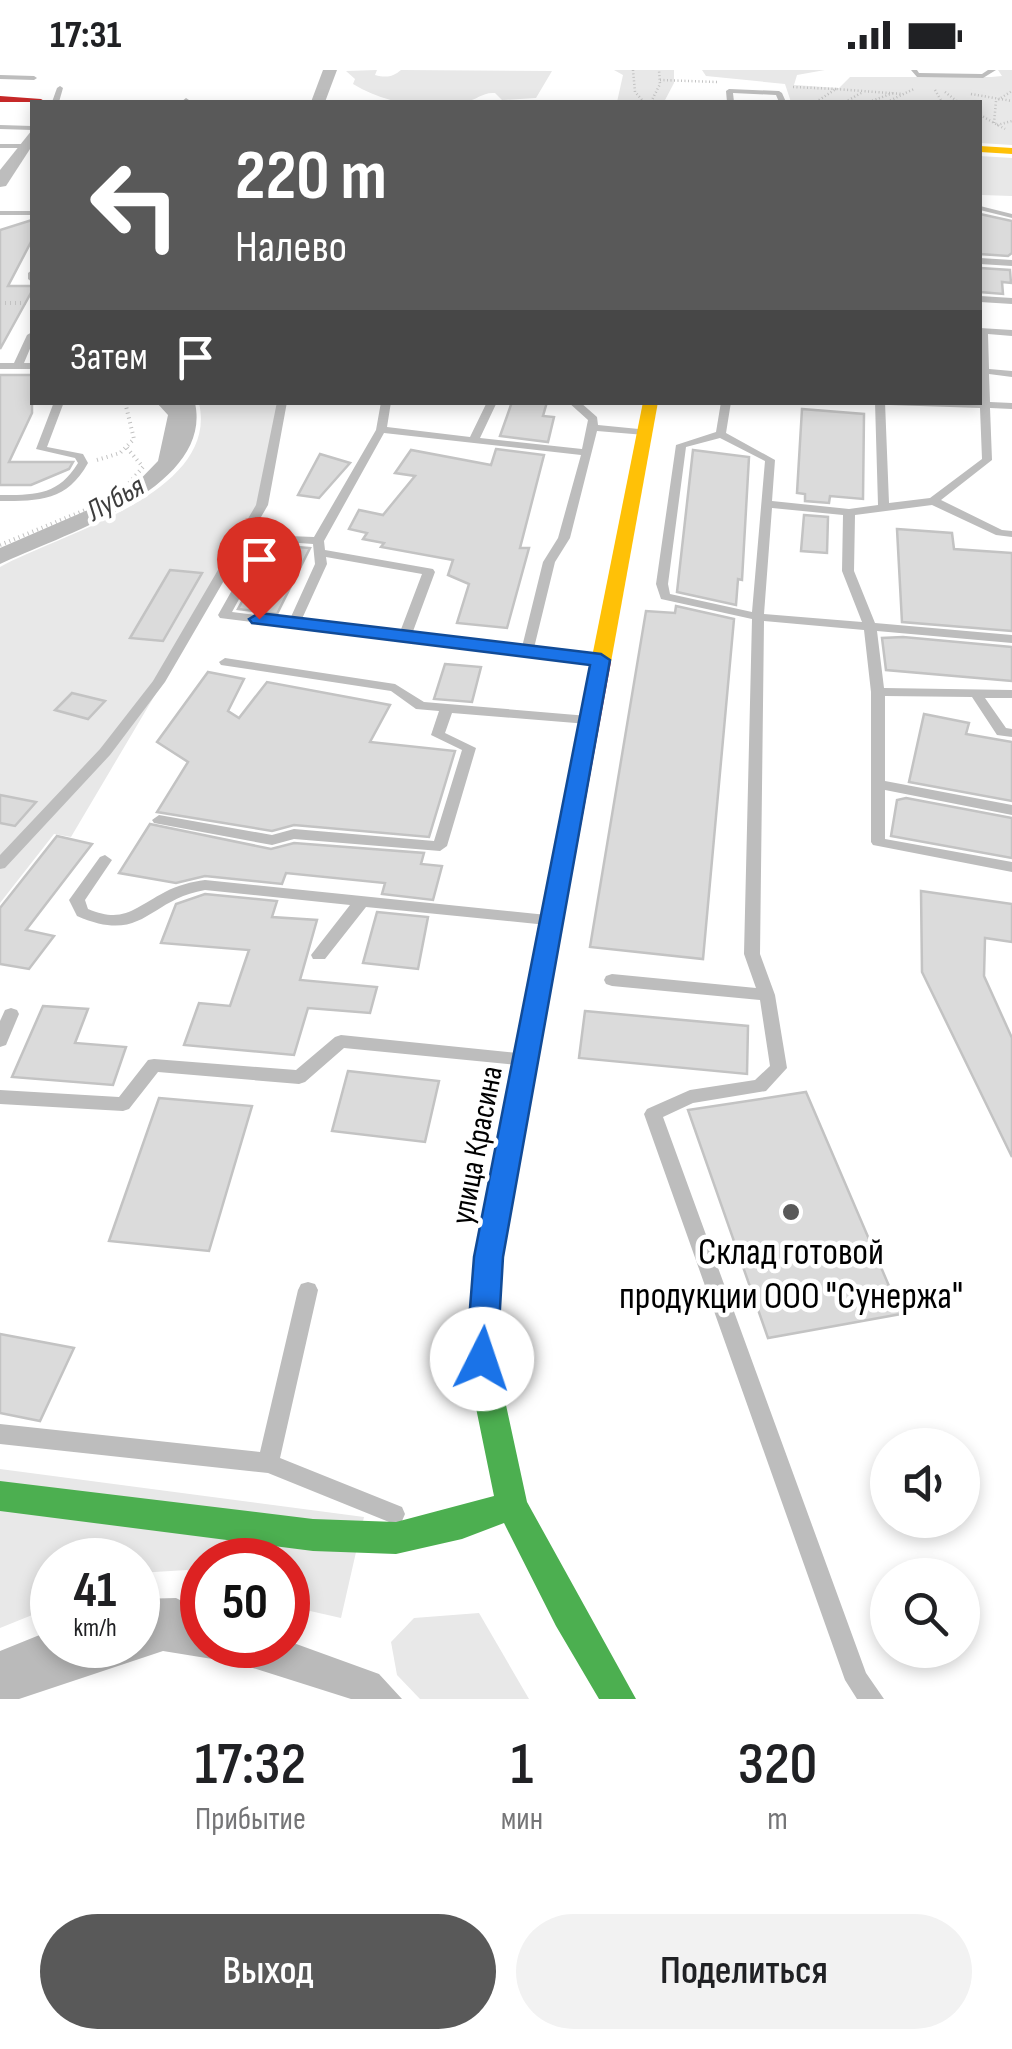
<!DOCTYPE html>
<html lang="ru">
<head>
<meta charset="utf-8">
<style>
	:root { --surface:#fff; --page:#f2f2f2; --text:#202124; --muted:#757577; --accent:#595959 }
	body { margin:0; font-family:"Sofia Sans Condensed",sans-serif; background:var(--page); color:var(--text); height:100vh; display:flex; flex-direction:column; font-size:38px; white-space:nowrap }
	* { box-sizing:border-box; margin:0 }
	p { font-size:32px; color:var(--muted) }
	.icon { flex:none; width:55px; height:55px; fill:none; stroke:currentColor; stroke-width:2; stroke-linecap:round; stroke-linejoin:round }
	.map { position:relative; height:1629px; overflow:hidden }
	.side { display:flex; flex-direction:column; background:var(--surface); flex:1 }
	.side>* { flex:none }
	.guide { position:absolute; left:30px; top:30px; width:952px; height:305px; border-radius:0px; box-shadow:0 5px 15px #0003; background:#595959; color:#fff; overflow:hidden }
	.buttons { position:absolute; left:870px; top:1358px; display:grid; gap:20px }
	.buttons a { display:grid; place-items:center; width:110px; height:110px; border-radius:50%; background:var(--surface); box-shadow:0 5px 15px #0003; font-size:50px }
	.speed { position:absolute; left:30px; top:1468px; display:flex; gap:20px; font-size:50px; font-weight:700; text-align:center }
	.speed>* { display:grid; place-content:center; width:130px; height:130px; border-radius:50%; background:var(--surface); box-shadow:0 5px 15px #0003; line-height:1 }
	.speed small { font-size:25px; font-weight:400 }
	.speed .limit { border:15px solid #d22; background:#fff; color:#111 }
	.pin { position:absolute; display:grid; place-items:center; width:85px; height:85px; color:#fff; margin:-102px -42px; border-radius:50% 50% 50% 0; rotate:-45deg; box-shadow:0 0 10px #0007 }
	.pin .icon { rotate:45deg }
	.me { position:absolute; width:110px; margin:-55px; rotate:4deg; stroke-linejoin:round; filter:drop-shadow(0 0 8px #0008) }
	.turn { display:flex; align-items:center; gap:35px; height:210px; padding:0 40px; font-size:45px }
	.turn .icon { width:130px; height:130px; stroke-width:2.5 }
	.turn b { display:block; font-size:70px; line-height:85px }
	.then { display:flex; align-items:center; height:95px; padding:0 40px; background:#0003; gap:20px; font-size:38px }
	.eta { display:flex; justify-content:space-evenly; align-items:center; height:170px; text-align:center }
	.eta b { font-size:60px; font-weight:600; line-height:70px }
	.action { display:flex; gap:20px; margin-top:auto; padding:20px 40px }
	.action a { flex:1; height:115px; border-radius:60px; background:var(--accent); color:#fff; font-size:40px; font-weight:600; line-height:115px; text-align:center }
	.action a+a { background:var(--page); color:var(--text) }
	.status { display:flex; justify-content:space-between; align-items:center; height:70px; padding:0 50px; background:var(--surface); direction:ltr }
	.status svg { height:28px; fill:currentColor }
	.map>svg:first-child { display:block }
</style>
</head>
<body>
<div class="status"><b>17:31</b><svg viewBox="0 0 49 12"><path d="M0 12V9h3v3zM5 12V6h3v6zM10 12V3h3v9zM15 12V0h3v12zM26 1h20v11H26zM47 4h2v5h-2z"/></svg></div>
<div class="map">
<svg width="1012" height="1629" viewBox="0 0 1012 1629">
	<rect width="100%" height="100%" fill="#fff"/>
	<g fill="#e8e8e8">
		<path d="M377,0L375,5C386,8 393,7 401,0L552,1L536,28L502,30L495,23C482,22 477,30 465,32C427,39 385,34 353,14L355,9L346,1Z"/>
		<path d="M614,0H674V13L664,32H617L623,5Z"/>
		<path d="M702,0H825L797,5L794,15L839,18L850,7H991L1002,6L998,0H1012V75L980,73V32H791L785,14L706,6Z"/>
		<path d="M980,86L1012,88V126L981,125Z"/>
		<path d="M199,333H284L265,439L71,767L54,764L0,833V497C59,464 220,424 199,333Z"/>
		<path d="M0,1399L364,1447L341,1548L288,1536V1490H202V1508L187,1500L138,1503V1490H52V1537L0,1558Z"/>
		<path d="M479,1543L529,1629H420L397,1605L391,1572L414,1548Z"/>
	</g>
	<g fill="#bababa">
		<path d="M157,333H195C214,419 59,466 0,494V478L127,423L158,391L168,345Z"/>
		<path d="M176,1528L202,1541V1575H288V1571L379,1604L402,1629H351L237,1593L163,1581L19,1629H0V1581L52,1560V1575H138V1529Z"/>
	</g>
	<g fill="#dbdbdb" stroke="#c3c3c3" stroke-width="2.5">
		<path d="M980,144L1012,151V183L1008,186L980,184Z"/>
		<path d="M32,150V170L8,216H32V221L0,279V160Z"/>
		<path d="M980,198L1010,200L1011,213L1002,212L1003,224L980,222Z"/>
		<path d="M0,305H32V343L9,392H73L69,399L31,415H0Z"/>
		<path d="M512,332H547L543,346L554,347L548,372L500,366Z"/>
		<path d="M802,339L864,344L863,429L830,426L829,433L805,431V424L797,423Z"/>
		<path d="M496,379L544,385L520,478H529L507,558L457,553L469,514L448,505L453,490L381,477L384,473L363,469L367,463L349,459L359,440L383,445L415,406L395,403L411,380L491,395Z"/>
		<path d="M693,380L749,387L742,510L738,509L736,535L677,522Z"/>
		<path d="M320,384L350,393L319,428L298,425Z"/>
		<path d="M804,445L828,447L827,483L801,481Z"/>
		<path d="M897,459L952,463L954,479L1012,483V561L902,552Z"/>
		<path d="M273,475L310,478L277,544L238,539Z"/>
		<path d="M170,500L202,503L163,571L130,568Z"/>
		<path d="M676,536L734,549L703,889L590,877L646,541L675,543Z"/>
		<path d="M903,567L1012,577V611L886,600L882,568Z"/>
		<path d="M445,594L481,597L472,632L434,629Z"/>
		<path d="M208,602L244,609L228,641L239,648L267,612L390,635L370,672L455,681L429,767L294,755L272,761L157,742L188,692L157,672Z"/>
		<path d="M72,623L105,631L88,649L55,640Z"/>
		<path d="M924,644L969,653L966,664L1012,672V731L909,712Z"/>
		<path d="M0,725L36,732L15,756L0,753Z"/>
		<path d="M906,728L1012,748V788L891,766L897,730Z"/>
		<path d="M150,754L271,779L294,773L424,783L421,794L442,796L433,830L382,824L385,813L286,803L282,814L205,806L176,813L119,803Z"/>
		<path d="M57,766L92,774L26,860L54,866L29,899L0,894V838Z"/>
		<path d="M921,821L1012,834V872L985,868L984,906L1012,968V1087L922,902Z"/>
		<path d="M205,824L277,831L272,847L317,850L300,910L377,917L370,943L308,938L294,985L184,975L199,933L230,936L249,880L161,873L176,834Z"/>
		<path d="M377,842L428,847L418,899L363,893Z"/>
		<path d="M43,936L88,939L75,973L126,977L113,1015L12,1007Z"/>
		<path d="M585,941L748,956L747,1004L579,988Z"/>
		<path d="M348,1001L439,1011L425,1072L332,1061Z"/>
		<path d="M806,1022L901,1244L768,1268L688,1040Z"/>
		<path d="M159,1028L252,1036L209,1181L109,1171Z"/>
		<path d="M0,1264L74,1278L40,1351L0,1343Z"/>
	</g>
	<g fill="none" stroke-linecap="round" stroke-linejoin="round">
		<g stroke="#c2c2c2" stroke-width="2.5" stroke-dasharray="1 2.5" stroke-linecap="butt">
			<path d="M633,0L635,22L644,32"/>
			<path d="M660,10L717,12"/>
			<path d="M793,17L836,19"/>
			<path d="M935,20L942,32"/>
			<path d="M945,22L958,32"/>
			<path d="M971,24L1012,31"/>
			<path d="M651,32L660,14L659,0"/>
			<path d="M816,32L836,19L903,24"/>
			<path d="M845,32L863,22"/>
			<path d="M869,32L893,23"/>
			<path d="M887,32L914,19"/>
			<path d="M980,45L1005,59"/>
			<path d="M994,53L996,31L1012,21"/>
			<path d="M997,55L1012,51"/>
		</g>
		<g stroke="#c2c2c2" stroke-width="4" stroke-dasharray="1 4" stroke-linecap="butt">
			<path d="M0,233H32"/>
			<path d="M97,390L120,383L134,369L125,332"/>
			<path d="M0,475L117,427L143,397L127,378"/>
		</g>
		<g fill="#bdbdbd" fill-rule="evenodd">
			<path d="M911,0H917L919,3L982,4L988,0H996L983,8L917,7Z"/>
			<path d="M0,5L34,6L37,8L34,10L0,9Z"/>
			<path d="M60,16L63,18L59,32H52L57,18Z"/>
			<path d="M729,19L779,21L782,23L786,32H779L776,25L733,23L734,32H727L726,21Z"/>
			<path d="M186,28L189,30L187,32H181Z"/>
			<path d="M0,55L32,56V60L0,59Z"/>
			<path d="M0,74H25L29,76L25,78H0Z"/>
			<path d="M980,136L1012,144V148L980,140Z"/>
			<rect x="0" y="141" width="32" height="4"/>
			<path d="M980,188L1012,190V196L980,194Z"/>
			<path d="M32,200V212L28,209V203Z"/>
			<path d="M980,226L1012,228V234L980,232Z"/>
			<path d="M980,258L1012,260V266L988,264L989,299L1012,301V307L989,304L990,332L1012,333V339L990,338L992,390L941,430L1002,460L1012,461V467L996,465L932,435L855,445L854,501L875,553L1012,565V573L877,561L884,618L1012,620V628H985L1006,658L1012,659V667L997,665L972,627L885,626V711L1012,735V745L885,720V769L1012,792V802L873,775L871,772V622L864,560L764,551L760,884L775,925L787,998L766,1021L693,1033L663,1047L866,1603L884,1629H857L845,1610L644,1044L647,1039L690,1020L755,1010L770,996L760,930L612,916L606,914L604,910L606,906L612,904L756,918L744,884L752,549L661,529L656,514L676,375L716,362L721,332H731L726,363L775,390L772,431L849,439L878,435L875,332H885L889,433L930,428L982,389L980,338L890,335L885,332H980ZM720,368L765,391L752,542L670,524L668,514L686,377ZM772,438L843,445L842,501L862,552L764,544Z"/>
			<path d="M32,262V274L24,293H32V299H0V293H14L27,265Z"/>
			<path d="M54,332H64L47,377L83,384L88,393C67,431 40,431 0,431V425C34,425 58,426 78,393L75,388L36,379Z"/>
			<path d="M277,332H287L268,435L165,612L110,685L5,798L0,799V785L100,679L153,611L256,435Z"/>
			<path d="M381,332H391L387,357L470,367L487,332H497L480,368L582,379L588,350L568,332H580L597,347L598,355L649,360L650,362L645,365L597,361L570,468L555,492L534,578L601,586L607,590L605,593L527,586L220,548L218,545L263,465L314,467L376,360ZM384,363L581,385L558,468L543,492L522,577L412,564L435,502L433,499L325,480L324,471ZM271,471L313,474L315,494L290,549L232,542ZM326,487L422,504L400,562L301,551L327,494Z"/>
			<path d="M225,588L395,614L424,632L588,646L595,650L588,654L452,643L445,663L476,678L447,776L440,781L294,769L272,775L154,753L152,750L159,745L272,765L294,759L434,771L462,680L431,665L439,641L416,639L391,621L221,595L219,592Z"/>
			<path d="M105,785L112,790L85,830L88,839C124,854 134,838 165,822C178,815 191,812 205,810L547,845L555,850L547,855L366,837L325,889H313L311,885L350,835L205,820C147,830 144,875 77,846L69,830L100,787Z"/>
			<path d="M11,938L17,940L19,944L6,975L0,977V951L5,940Z"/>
			<path d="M341,965L517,983L523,984L525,989L523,994L517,995L344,978L305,1012L299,1014L158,1002L129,1039L123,1041L0,1034V1020L119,1027L148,990L154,989L296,1000L335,967Z"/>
			<path d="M308,1212L315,1214L318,1220L280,1388L402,1437L405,1444L402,1451L394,1454L268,1403L0,1374V1354L260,1382L298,1220L301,1214Z"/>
		</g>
		<g fill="#bdbdbd" fill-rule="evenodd">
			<path d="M323,0H337L325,32H311Z"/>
			<path d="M32,60V76L6,116L0,117V100Z"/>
		</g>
		<path fill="#4caf50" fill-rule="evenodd" d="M506,1083L515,1086L519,1094L502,1187L496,1289L527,1432L636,1629H599L556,1556L504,1453L462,1469L396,1484L313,1481L0,1441V1411L313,1449L396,1452L494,1426L466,1289L474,1187L493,1094L497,1086Z"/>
		<g fill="#ffc107" fill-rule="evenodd">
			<path d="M980,76L1012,78V84L980,82Z"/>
			<path d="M643,332H658L611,592L601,598L591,592Z"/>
		</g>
		<g fill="#c62828" fill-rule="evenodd">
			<path d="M0,26L41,29L46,32H0Z"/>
			<path d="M601,586L611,592L519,1094L515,1102L506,1105L497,1102L493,1094L591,592Z"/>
		</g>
	</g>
	<path fill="#1a73e8" stroke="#114b97" stroke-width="2.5" d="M259,543L601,584L610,590L503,1187L497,1289L492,1299L482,1303L471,1299L466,1289L474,1187L590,595L252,553L249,549Z"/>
	<circle fill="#595959" stroke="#fff" stroke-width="4" cx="791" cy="1142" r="10"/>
	<g text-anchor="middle" stroke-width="9" stroke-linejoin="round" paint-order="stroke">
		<g font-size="30" font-style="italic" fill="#3d3d3d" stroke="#fff">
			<text transform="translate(115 428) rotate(-29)" y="10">Лубья</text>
		</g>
		<g font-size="32" fill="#000" stroke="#fff">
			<text transform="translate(476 1075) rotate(-79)" y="11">улица Красина</text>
		</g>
		<g font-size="38" fill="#000" stroke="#fff">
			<text x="791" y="1194">Склад готовой<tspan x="791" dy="44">продукции ООО "Сунержа"</tspan></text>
		</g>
	</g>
</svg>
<div class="buttons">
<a><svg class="icon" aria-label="sound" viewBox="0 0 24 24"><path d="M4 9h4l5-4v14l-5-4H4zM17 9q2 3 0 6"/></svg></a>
<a><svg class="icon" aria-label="search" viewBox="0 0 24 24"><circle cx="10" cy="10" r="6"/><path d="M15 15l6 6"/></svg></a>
</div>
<div class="speed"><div>41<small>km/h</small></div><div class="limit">50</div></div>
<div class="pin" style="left:259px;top:549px;background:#d93025"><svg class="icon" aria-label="arrive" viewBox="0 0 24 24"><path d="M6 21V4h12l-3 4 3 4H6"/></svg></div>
<svg class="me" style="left:482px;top:1289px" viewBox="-20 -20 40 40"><circle r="19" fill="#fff"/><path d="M0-13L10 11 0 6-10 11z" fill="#1a73e8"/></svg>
<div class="guide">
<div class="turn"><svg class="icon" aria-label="left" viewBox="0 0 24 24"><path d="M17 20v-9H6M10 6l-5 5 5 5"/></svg><div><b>220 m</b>Налево</div></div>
<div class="then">Затем<svg class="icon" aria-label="arrive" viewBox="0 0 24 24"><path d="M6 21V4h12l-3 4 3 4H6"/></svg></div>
</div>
</div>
<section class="side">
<div class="eta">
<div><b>17:32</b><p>Прибытие</p></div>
<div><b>1</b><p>мин</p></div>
<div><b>320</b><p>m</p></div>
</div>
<div class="action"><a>Выход</a><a>Поделиться</a></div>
</section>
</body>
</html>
